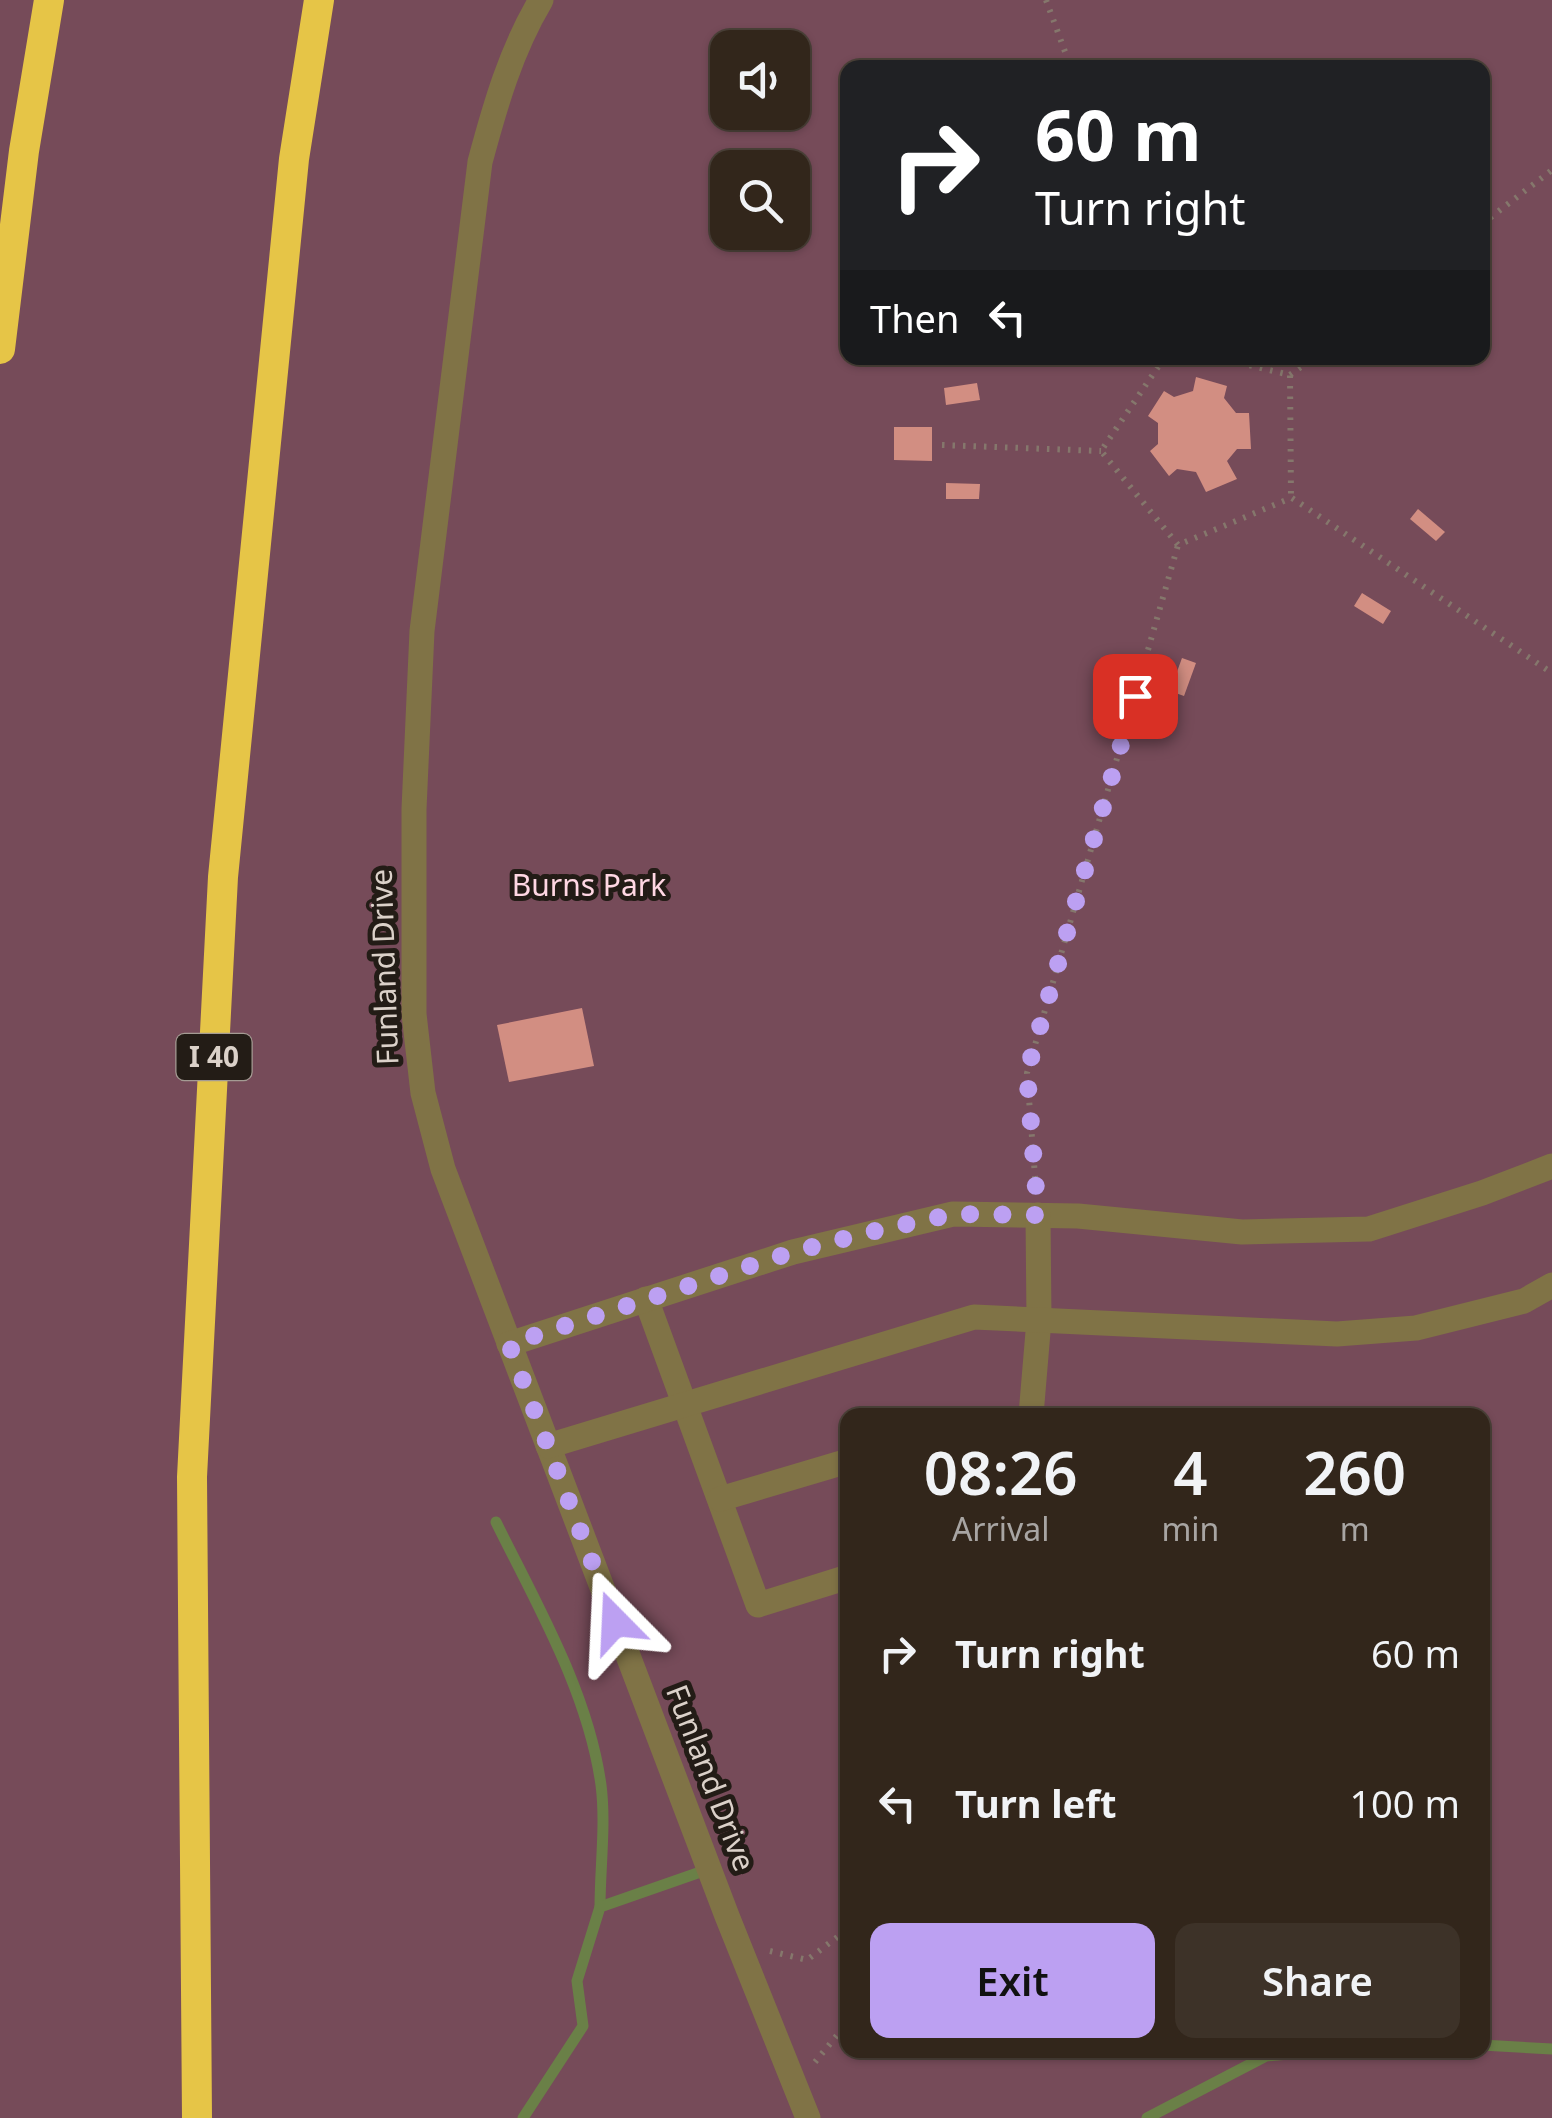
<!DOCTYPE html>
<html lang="en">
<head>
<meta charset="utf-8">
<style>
	:root { --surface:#32261b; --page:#3d3228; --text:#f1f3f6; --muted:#a8a5a3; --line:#4d433a; --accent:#bca0f2 }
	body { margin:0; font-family:"Noto Sans",sans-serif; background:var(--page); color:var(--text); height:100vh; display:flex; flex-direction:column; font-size:38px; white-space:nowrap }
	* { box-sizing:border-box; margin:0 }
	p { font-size:32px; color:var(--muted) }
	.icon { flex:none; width:55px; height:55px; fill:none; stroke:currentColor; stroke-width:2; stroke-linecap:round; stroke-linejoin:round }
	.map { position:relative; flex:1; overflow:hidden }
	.drawer { position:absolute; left:840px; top:1408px; width:650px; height:650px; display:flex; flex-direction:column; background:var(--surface); border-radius:20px; box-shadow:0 2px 8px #0004,0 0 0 2px var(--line) }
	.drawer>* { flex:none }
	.guide { position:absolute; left:840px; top:60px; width:650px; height:305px; border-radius:20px; box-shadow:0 2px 8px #0004,0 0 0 2px var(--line); background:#202124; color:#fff; overflow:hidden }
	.controls { position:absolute; left:710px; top:30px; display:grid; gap:20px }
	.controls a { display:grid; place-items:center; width:100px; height:100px; border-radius:20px; background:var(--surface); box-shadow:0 2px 8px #0004,0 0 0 2px var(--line); font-size:50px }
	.pin { position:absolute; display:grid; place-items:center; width:85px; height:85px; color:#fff; margin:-42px; border-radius:20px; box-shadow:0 5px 15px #0006 }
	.me { position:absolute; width:110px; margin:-55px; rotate:339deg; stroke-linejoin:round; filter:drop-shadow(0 0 8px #0008) }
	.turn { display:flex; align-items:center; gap:35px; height:210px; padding:0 30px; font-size:45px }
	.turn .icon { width:130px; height:130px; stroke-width:2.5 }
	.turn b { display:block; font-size:70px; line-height:85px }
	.then { display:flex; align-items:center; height:95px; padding:0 30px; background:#0003; gap:20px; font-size:38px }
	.eta { display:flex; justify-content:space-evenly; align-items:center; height:170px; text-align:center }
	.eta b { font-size:60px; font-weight:600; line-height:70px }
	.button { display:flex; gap:20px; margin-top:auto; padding:20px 30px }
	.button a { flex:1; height:115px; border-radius:20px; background:var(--accent); color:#111; font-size:40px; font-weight:600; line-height:115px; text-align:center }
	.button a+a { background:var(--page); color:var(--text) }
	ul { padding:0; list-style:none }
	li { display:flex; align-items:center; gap:30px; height:150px; padding:0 30px }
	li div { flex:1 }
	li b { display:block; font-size:38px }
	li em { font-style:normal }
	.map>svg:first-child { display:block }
</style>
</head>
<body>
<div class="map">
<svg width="1552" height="2118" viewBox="0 0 1552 2118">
	<rect width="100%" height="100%" fill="#423224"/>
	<path fill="#764b59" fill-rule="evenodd" d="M0,0H1552V2118H0ZM728,48H792V112H728ZM848,68H1482V358H848ZM728,168H792V232H728ZM848,1415H1482V2050H848Z"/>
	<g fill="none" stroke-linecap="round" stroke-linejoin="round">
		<g stroke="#6a8047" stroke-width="11">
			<path d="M496,1522C537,1605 588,1692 601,1785C606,1824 600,1868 600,1907"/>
			<path d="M1482,2045L1552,2049"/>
			<path d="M523,2118L583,2026L577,1981L600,1907L709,1869"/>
			<path d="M1147,2118L1266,2056L1332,2050"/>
		</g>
	</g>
	<g fill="#d28e82">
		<path d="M1196,377L1227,386L1224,398L1236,413H1249L1251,449H1237L1227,461L1237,479L1206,492L1196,472L1177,469L1169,476L1150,451L1158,444V423L1148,416L1164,391L1174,397L1193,391Z"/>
		<path d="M977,383L980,400L946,405L944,388Z"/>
		<path d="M894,427H932V461L894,460Z"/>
		<path d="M946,483L980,484L979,499H946Z"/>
		<path d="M1418,509L1445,532L1436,541L1410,519Z"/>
		<path d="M1362,593L1391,611L1383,624L1354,606Z"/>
		<path d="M1182,658L1196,663L1184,696L1170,691Z"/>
		<path d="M582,1008L594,1066L509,1082L497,1025Z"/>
	</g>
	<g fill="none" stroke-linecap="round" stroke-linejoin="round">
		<g stroke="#85776c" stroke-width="6" stroke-dasharray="2.5 8" stroke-linecap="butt">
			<path d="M1046,0L1071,68"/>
			<path d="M1482,224L1552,170"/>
			<path d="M1164,358L1101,451L1178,545L1291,498"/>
			<path d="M1219,358L1290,375L1291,498"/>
			<path d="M1290,375L1313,358"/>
			<path d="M942,445L1101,451"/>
			<path d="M1292,498L1552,673"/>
			<path d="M1036,1189L1027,1073L1178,545"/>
			<path d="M770,1951L807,1960L848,1929"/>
			<path d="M815,2062L848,2022"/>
		</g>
		<g stroke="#807346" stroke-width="25">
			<path d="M541,0C511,50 495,106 480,162L422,631L414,809V1014L423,1093L443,1169L727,1916L808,2118"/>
			<path d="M646,1299L758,1605L848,1577"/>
			<path d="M509,1344L793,1252L953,1214L1078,1216L1242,1232L1369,1229L1482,1193L1552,1166"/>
			<path d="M1031,1415L1039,1320L1038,1215"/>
			<path d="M548,1446L974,1317L1337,1334L1416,1328L1524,1301L1552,1285"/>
			<path d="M720,1499L848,1461"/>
		</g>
		<g stroke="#e6c547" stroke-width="30">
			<path d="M0,349L24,151L49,0"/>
			<path d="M197,2118L192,1477L223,877L294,159L319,0"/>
		</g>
	</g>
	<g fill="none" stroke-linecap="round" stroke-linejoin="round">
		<path stroke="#bca0f2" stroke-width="18" stroke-dasharray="0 32.4" d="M615,1622L509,1344L793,1252L866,1233L953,1214L1038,1215L1027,1072L1135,696"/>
	</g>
	<g text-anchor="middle" stroke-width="10" stroke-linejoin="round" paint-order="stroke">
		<rect fill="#231c16" stroke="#a49b93" stroke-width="2.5" x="176.5" y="1034" width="75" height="46" rx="8"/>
		<g font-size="28" font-weight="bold" fill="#dbd1c9">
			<text x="214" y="1067">I 40</text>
		</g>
		<g font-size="30" fill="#ffd7e3" stroke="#231c16">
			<text x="589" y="896">Burns Park</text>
		</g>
		<g font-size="30" fill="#dbd1c9" stroke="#231c16">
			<text transform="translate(385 967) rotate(-92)" y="10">Funland Drive</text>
			<text transform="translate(710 1778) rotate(69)" y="10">Funland Drive</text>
		</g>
	</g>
</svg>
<div class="controls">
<a><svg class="icon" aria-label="sound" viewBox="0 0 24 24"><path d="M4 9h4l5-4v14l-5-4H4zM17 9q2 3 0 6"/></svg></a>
<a><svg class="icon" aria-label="search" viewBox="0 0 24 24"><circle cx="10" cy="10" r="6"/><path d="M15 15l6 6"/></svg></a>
</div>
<div class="pin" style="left:1135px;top:696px;background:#d93025"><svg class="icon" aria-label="arrive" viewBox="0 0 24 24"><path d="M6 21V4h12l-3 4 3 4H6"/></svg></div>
<svg class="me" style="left:615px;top:1622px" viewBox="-20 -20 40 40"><path d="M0-17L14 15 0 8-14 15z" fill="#bca0f2" stroke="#fff" stroke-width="4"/></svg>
<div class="guide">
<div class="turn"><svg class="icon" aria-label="right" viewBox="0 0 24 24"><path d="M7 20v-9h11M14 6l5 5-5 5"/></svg><div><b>60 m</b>Turn right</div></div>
<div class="then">Then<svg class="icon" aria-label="left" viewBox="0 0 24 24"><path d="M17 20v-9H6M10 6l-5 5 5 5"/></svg></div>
</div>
<section class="drawer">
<div class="eta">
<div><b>08:26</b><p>Arrival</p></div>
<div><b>4</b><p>min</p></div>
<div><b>260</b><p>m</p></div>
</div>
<ul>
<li><svg class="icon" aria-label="right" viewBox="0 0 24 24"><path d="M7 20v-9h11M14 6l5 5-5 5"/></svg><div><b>Turn right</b></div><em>60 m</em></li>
<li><svg class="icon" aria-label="left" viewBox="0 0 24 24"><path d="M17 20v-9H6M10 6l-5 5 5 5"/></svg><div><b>Turn left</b></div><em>100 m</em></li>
</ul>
<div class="button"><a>Exit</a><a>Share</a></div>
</section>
</div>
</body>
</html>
